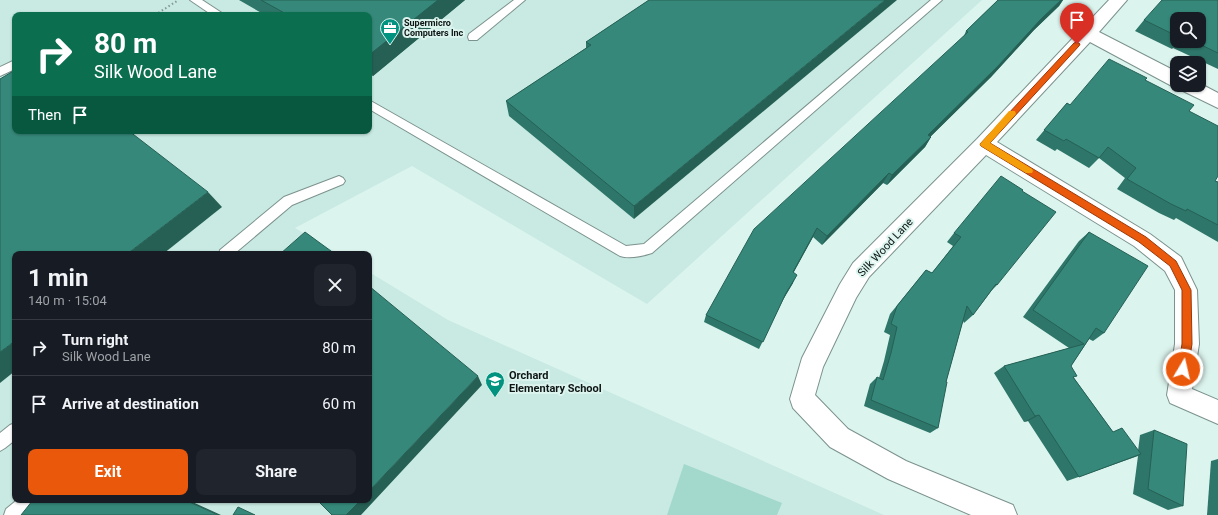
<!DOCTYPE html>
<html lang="en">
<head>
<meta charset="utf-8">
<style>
	:root { --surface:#171b24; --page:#20242c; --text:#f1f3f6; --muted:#9ea1a6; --line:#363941; --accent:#ea580c }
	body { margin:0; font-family:Roboto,sans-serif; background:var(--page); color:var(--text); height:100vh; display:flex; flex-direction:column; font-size:15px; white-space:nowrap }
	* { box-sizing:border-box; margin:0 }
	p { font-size:13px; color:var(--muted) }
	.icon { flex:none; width:22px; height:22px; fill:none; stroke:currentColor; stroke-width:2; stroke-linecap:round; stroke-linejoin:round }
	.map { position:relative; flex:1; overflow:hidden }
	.sheet { position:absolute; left:12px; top:251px; width:360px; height:252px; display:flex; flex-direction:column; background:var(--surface); border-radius:8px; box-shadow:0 1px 3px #0004 }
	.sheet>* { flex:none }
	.hud { position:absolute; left:12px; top:12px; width:360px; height:122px; border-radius:8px; box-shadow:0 1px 3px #0004; background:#0b6e4f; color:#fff; overflow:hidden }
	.tools { position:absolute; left:1170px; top:12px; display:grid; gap:8px }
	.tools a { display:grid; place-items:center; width:36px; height:36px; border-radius:8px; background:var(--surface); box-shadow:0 1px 3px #0004; font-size:20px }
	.pin { position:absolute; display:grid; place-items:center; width:34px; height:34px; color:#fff; margin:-41px -17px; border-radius:50% 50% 50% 0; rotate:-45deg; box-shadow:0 0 4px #0007 }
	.pin .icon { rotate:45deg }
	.me { position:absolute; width:44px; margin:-22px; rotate:9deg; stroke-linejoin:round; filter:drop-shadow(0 0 3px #0008) }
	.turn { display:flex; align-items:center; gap:14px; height:84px; padding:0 16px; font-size:18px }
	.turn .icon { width:52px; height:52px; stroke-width:2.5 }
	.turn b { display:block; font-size:28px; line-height:34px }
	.then { display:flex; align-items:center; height:38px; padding:0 16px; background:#0003; gap:8px; font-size:15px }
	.round { display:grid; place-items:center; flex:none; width:42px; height:42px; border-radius:8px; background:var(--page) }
	.head { display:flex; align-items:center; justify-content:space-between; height:68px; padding:0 16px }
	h1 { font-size:24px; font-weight:700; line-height:30px }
	.cta { display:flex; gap:8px; margin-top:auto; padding:8px 16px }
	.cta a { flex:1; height:46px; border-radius:8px; background:var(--accent); color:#fff; font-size:16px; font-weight:700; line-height:46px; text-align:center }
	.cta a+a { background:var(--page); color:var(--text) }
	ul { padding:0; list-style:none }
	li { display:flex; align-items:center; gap:12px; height:56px; padding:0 16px; border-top:1px solid var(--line) }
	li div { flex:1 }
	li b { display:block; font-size:15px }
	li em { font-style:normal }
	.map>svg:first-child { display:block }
</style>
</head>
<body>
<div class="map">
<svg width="1218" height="515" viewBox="0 0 1218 515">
	<rect width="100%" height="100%" fill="#dcf4ee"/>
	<path fill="#c8eae2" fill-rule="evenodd" d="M0,0H982L647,304L412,166L295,228L339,254H15V500H369V272L448,320L884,515H0ZM15,15H369V131H15Z"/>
	<path fill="#a3d8cc" d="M684,464L782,503L777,515H667Z"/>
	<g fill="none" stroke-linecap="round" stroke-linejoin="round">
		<g stroke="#7c928d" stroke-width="2">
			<g id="service">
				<path d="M190,0H202L225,15H212Z"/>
				<path d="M514,0H525L477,40H469L468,37L469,34Z"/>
				<path d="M931,0H942L652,253C643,256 629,259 620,256L369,109V100L626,246L644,244Z"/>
				<path d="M15,60V69L0,76V67Z"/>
				<path d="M339,176L343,178L345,181L343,184L292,205L234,254H219L220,250L284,197Z"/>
				<path d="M15,423V440L5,448L0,451V433L10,425Z"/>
				<path d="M17,500H37L35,506L24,515H4L6,509Z"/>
			</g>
		</g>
		<g stroke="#7c928d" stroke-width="2">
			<path id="minor" d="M1109,0H1127L1099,32L1177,72V85H1199V83L1218,93V108L1181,90L1179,86L1170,85L1090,42L997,142L1150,234L1181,257L1197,290L1199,344L1192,389L1218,400V424L1170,403L1167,395L1175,344V290L1165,271L1134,246L986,155L869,277L856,298L823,367L815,395L848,429L906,461L1013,505L1017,515H971L888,479L830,447L793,408L790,399L802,358L840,284L853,263L977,139Z"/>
		</g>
		<path stroke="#869793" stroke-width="2" stroke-dasharray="1.5 2.5" stroke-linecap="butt" d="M155,15L177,1"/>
		<use href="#service" fill="#fff" fill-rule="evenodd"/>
		<use href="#minor" fill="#fff" fill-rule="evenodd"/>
	</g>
	<g fill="#2e7669" fill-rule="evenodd">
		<path d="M239,0H465L373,76L369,74V15H265Z"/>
		<path d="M649,0L634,219L509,116L506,101L586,48V42Z"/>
		<path d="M998,0H1063L1059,6L1034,30L991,77L931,136V137L925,147L887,185L883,183L822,245L813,237L793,273V283L783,300L759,349L704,322L706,315L964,36L966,31Z"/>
		<path d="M1218,0V69L1173,48L1172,49L1135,31L1144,20ZM1177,19L1199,41H1177Z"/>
		<path d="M1145,80L1189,111L1215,181L1218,182V242L1176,218L1174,220L1159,213L1117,189L1125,178L1099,158L1089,168L1057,149L1055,151L1036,140L1067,103L1070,105Z"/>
		<path d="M1022,191L997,285L992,290L973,315L964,323L963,321L946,382L938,428L930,433L864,406L870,384L877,377L879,378L884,361L890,335L884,332L890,314L926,270L932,273L953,246L947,242L954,233Z"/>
		<path d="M1089,232L1104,333L1093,341L1089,339L1071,366L1074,378L1113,432L1138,451L1140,435L1154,430L1183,506L1168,510L1133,494L1138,456L1067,481L1028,421L1024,422L994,373L1004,366L1069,348L1023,317L1079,241Z"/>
		<path d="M1218,459V515H1207L1211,461Z"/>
	</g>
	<g fill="#266055">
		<path d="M438,0H465L373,76L369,67V55Z"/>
		<path d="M885,0H897L634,219V206Z"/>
		<path d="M1061,0H1063L1059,6L1034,30L991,77L922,145L928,135L1041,19Z"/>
		<path d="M931,137L925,147L887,185L892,175Z"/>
		<path d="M889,173L883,183L822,245L827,236Z"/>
		<path d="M208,192L222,207L163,254H127Z"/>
		<path d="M817,228L813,237L789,281L793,272Z"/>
		<path d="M797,275L793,283L782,301L786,293Z"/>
		<path d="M15,341V371L0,383V352Z"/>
		<path d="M478,376L482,385L361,515H346L361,500H369V491Z"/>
		<path d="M1039,415L1028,421L1024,422L1035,416Z"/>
		<path d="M185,500H188L221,515H218Z"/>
	</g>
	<g fill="#36897a" stroke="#266055">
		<path d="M261,0H438L369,55V15H288Z"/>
		<path d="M649,0H885L634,206L506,101L591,45L586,42Z"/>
		<path d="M998,0H1061L1041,19L998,66L928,135L931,137L892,175L889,173L827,236L817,228L793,272L797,275L786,293L763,342L706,315L754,229L968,32L966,31Z"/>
		<path d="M1162,0H1218V53L1193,41H1199V19H1177V36L1144,20Z"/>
		<path d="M1109,59L1147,78L1145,80L1194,105L1189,111L1218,126V176L1215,181L1218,182V225L1187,209L1186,211L1171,204L1127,179L1136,168L1108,147L1099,158L1066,139L1064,141L1044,130L1067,103L1070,105Z"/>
		<path d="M15,70V131H129L208,192L127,254H15V341L0,352V79Z"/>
		<path d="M1001,176L1023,190L1022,191L1056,212L997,285L996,284L973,315L967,306L946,382H947L938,428L871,400L877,377L883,380L891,353L897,327L891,324L897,306L926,270L932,273L961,237L954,233Z"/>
		<path d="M305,232L335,254H280Z"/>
		<path d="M1089,232L1148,266L1104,333L1096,328L1071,366L1077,376L1073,377L1113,432L1122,428L1141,454L1079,477L1039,415L1035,416L1004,366L1084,344L1033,310Z"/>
		<path d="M369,286L478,376L369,491Z"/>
		<path d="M1154,430L1187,444L1183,506L1148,489Z"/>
		<path d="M33,500H185L218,515H21Z"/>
		<path d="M317,500H361L346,515H332Z"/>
		<path d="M238,507L255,515H233Z"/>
	</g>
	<path fill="#ea580c" stroke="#983908" d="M1077,42L1080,44L1079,46L990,143L1146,237L1176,261L1191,290L1192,344L1188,369L1187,372L1183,374L1180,372L1178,369L1182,344V290L1170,266L1139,242L981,146L980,144L1074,43Z"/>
	<path fill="#f59e0b" d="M1009,111H1015L1016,114L990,143L1032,169L1033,171L1032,173H1026L981,146L980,144Z"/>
	<defs>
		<g id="office-pin" transform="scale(1)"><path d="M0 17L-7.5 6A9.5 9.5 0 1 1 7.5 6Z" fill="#019380" stroke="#dcf4ee"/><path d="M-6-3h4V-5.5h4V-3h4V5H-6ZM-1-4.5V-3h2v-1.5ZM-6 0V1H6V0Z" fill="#fff"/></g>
		<g id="school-pin" transform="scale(1)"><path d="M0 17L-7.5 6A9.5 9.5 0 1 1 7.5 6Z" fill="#019380" stroke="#dcf4ee"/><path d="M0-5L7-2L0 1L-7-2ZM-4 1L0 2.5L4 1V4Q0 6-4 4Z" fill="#fff"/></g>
	</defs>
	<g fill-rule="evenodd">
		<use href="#office-pin" x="390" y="28"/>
		<use href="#school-pin" x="495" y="381"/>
	</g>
	<g text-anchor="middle" stroke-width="4" stroke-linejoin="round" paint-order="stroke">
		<g font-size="9" font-weight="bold" fill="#0e1614" stroke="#dcf4ee" text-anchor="start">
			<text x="404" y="26">Supermicro<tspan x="404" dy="10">Computers Inc</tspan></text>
		</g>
		<g font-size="11" fill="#0e1614" stroke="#dcf4ee">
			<text transform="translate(885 247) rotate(-47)" y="4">Silk Wood Lane</text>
		</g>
		<g font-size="11" font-weight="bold" fill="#0e1614" stroke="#dcf4ee" text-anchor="start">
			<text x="509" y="379">Orchard<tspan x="509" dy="13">Elementary School</tspan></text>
		</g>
	</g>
</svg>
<div class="tools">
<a><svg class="icon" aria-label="search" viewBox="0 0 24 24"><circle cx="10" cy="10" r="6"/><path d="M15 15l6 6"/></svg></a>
<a><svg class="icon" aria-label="layers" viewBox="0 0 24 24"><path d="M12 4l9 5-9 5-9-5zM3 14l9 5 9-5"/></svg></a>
</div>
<div class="pin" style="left:1077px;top:44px;background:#d93025"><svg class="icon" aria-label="arrive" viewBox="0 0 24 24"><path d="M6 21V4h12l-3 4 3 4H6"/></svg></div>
<svg class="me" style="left:1183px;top:369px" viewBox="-20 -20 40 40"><circle r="17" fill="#ea580c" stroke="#fff" stroke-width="3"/><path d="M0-11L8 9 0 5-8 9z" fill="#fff"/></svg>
<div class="hud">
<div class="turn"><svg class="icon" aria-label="right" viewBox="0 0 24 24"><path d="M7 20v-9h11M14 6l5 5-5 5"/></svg><div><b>80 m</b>Silk Wood Lane</div></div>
<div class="then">Then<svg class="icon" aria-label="arrive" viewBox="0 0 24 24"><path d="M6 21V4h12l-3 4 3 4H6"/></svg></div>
</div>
<section class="sheet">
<div class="head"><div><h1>1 min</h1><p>140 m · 15:04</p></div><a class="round"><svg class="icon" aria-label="close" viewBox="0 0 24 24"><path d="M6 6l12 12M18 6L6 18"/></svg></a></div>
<ul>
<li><svg class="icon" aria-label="right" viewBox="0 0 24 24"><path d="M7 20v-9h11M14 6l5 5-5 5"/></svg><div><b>Turn right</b><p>Silk Wood Lane</p></div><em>80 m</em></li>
<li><svg class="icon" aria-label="arrive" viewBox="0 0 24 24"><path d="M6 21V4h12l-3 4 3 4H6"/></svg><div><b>Arrive at destination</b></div><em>60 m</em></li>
</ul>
<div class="cta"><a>Exit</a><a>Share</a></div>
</section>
</div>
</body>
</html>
